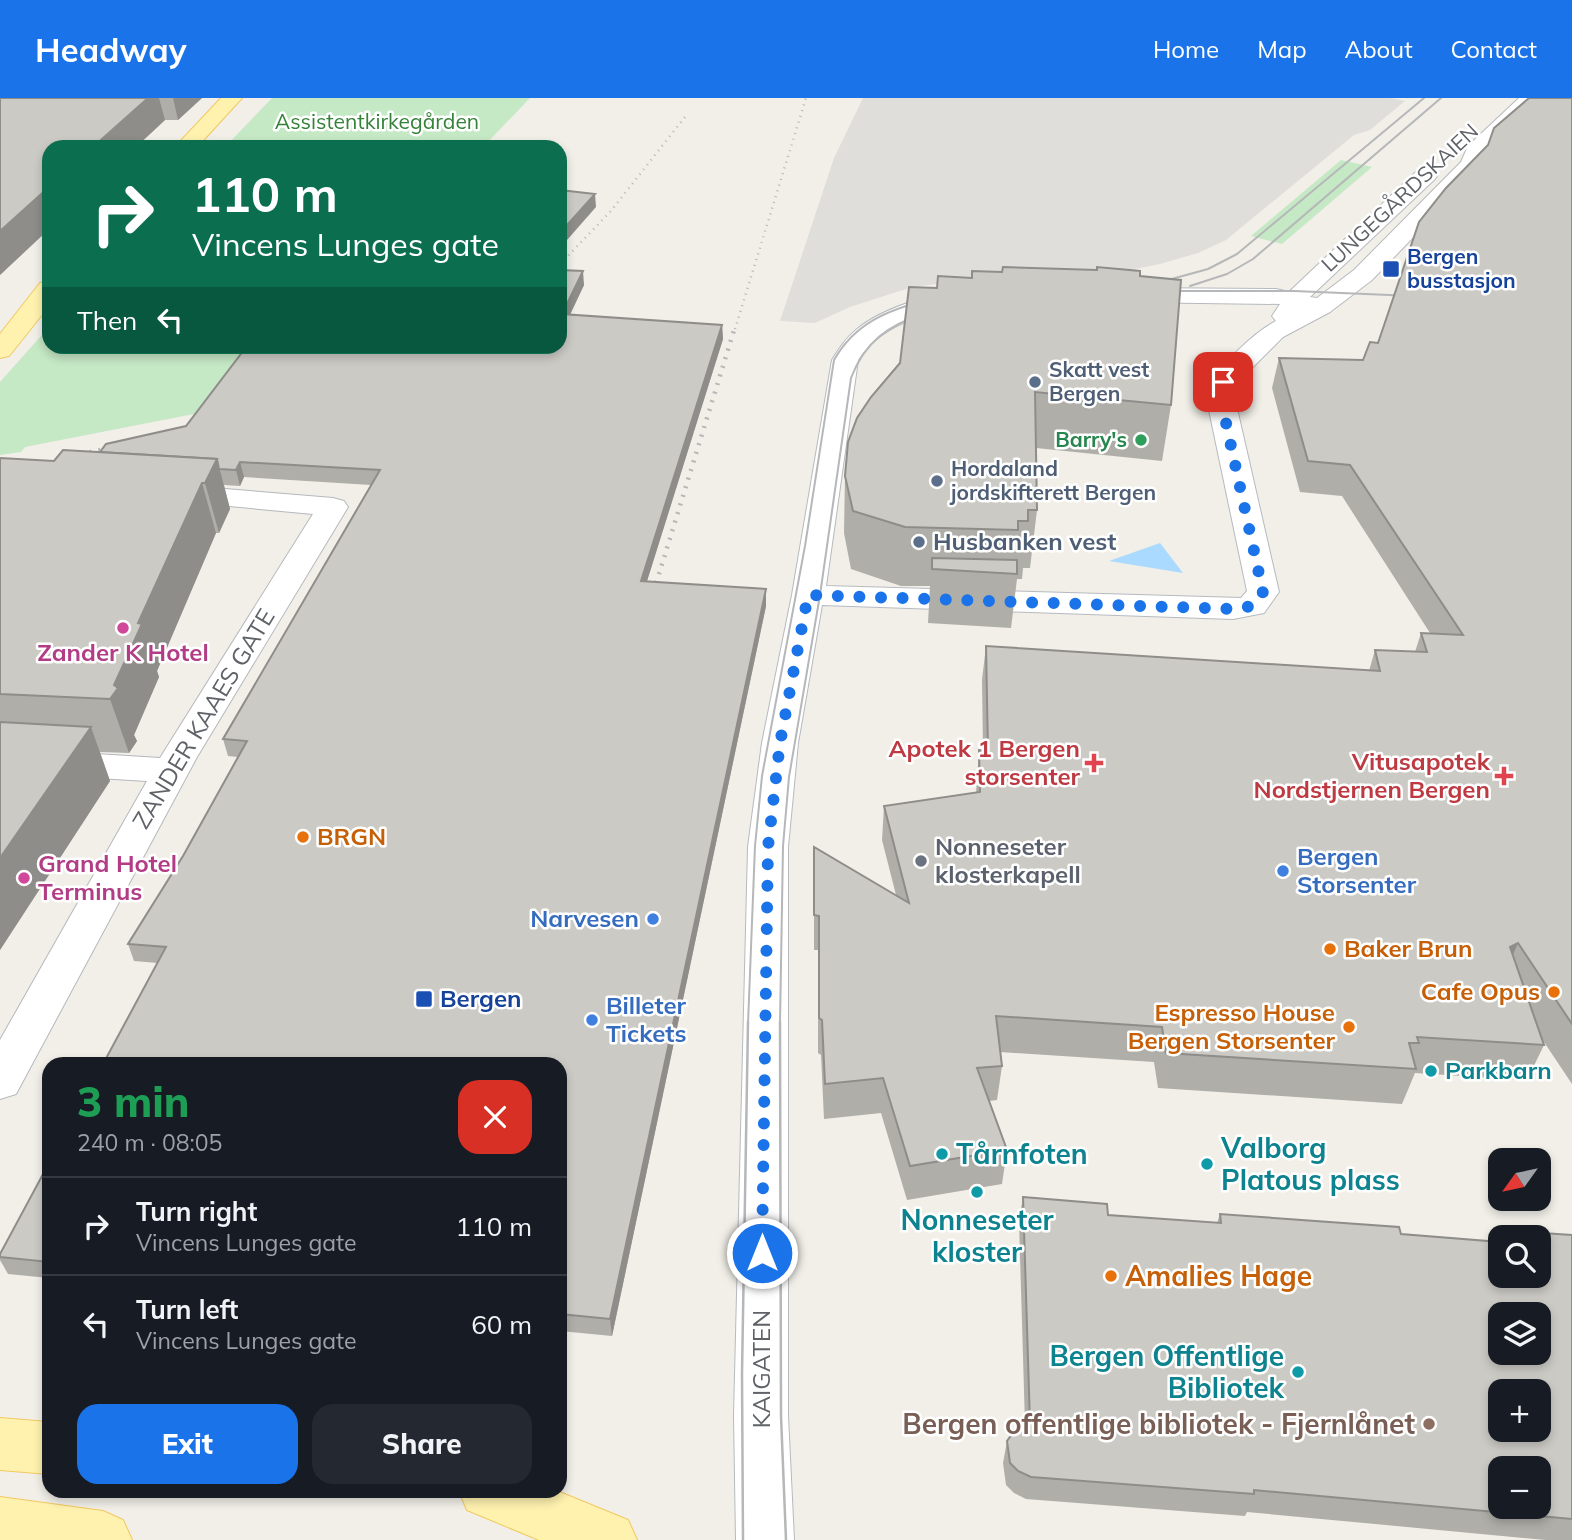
<!DOCTYPE html>
<html lang="en">
<head>
<meta charset="utf-8">
<style>
	:root { --surface:#171b24; --page:#242831; --text:#f1f3f6; --muted:#9ea1a6; --line:#363941; --accent:#1a73e8 }
	body { margin:0; font-family:Mulish,sans-serif; background:var(--page); color:var(--text); height:100vh; display:flex; flex-direction:column; font-size:26px; white-space:nowrap }
	* { box-sizing:border-box; margin:0 }
	p { font-size:23px; color:var(--muted) }
	.icon { flex:none; width:38px; height:38px; fill:none; stroke:currentColor; stroke-width:2; stroke-linecap:round; stroke-linejoin:round }
	.map { position:relative; flex:1; overflow:hidden }
	.details { position:absolute; left:42px; top:959px; width:525px; height:441px; display:flex; flex-direction:column; background:var(--surface); border-radius:21px; box-shadow:0 4px 10px #0003 }
	.details>* { flex:none }
	.guide { position:absolute; left:42px; top:42px; width:525px; height:214px; border-radius:21px; box-shadow:0 4px 10px #0003; background:#0b6e4f; color:#fff; overflow:hidden }
	.needle { width:46px; rotate:237deg }
	.buttons { position:absolute; left:1488px; top:1050px; display:grid; gap:14px }
	.buttons a { display:grid; place-items:center; width:63px; height:63px; border-radius:14px; background:var(--surface); box-shadow:0 4px 10px #0003; font-size:35px }
	.pin { position:absolute; display:grid; place-items:center; width:60px; height:60px; color:#fff; margin:-30px; border-radius:14px; box-shadow:0 4px 10px #0006 }
	.me { position:absolute; width:77px; margin:-38px; rotate:0deg; stroke-linejoin:round; filter:drop-shadow(0 0 5px #0008) }
	.turn { display:flex; align-items:center; gap:24px; height:147px; padding:0 35px; font-size:32px }
	.turn .icon { width:91px; height:91px; stroke-width:2.5 }
	.turn b { display:block; font-size:49px; line-height:60px }
	.then { display:flex; align-items:center; height:66px; padding:0 35px; background:#0003; gap:14px; font-size:26px }
	.round { display:grid; place-items:center; flex:none; width:74px; height:74px; border-radius:21px; background:var(--page) }
	.head { display:flex; align-items:center; justify-content:space-between; height:119px; padding:0 35px }
	h1 { font-size:42px; font-weight:800; line-height:52px; color:#1e9e55 }
	.cta { display:flex; gap:14px; margin-top:auto; padding:14px 35px }
	.cta a { flex:1; height:80px; border-radius:21px; background:var(--accent); color:#fff; font-size:28px; font-weight:800; line-height:80px; text-align:center }
	.cta a+a { background:var(--page); color:var(--text) }
	ul { padding:0; list-style:none }
	li { display:flex; align-items:center; gap:21px; height:98px; padding:0 35px; border-top:2px solid var(--line) }
	li div { flex:1 }
	li b { display:block; font-size:26px }
	li em { font-style:normal }
	header { display:flex; align-items:center; gap:42px; box-sizing:border-box; height:98px; padding:0 35px; background:var(--accent); color:#fff }
	header strong { font-size:33px }
	nav { display:flex; gap:38px; margin-inline-start:auto; font-size:24px }
	.map>svg:first-child { display:block }
</style>
</head>
<body>
<header>
<strong>Headway</strong>
<nav><a>Home</a><a>Map</a><a>About</a><a>Contact</a></nav>
</header>
<div class="map">
<svg width="1572" height="1442" viewBox="0 0 1572 1442">
	<rect width="100%" height="100%" fill="#f1efe8"/>
	<path fill="#e0deda" d="M863,0H1391L1405,3L1370,32L1354,37L1226,142L1198,155L1160,166L1120,174L961,183L912,189L850,209L815,225L780,223L834,60Z"/>
	<g fill="#c5e8c5">
		<path d="M272,0H530L483,49H225Z"/>
		<path d="M1341,62L1372,69L1282,146L1251,138Z"/>
		<path d="M49,229V248L255,249L204,314L25,349L21,354L0,357V284Z"/>
	</g>
	<path fill="#aadaff" d="M1160,445L1183,475L1109,463Z"/>
	<g fill="none" stroke-linecap="round" stroke-linejoin="round">
		<g stroke="#b5b8bc" stroke-width="2">
			<path id="street" d="M176,387L333,400L344,403L348,409L197,659L16,996L0,1001V942L147,683L0,674V650L160,660L313,416L165,402L161,396L165,390Z"/>
		</g>
		<g stroke="#b6babf" stroke-width="2">
			<path id="secondary" d="M1519,0H1540L1485,54L1479,71L1372,182L1330,214L1283,239L1235,287L1233,293L1279,494L1264,515L1233,521L822,507L798,645L788,749V1318L794,1442H736L734,1318L748,749L762,645L792,497L832,262C839,251 846,240 856,232C878,213 937,190 965,197L968,202L965,207C924,217 883,224 858,262L826,488L1241,500L1247,493L1205,293C1216,271 1254,234 1276,223L1272,218L1280,206L1128,204L1119,202L1116,197L1119,192L1128,190L1276,191L1289,194L1419,71H1435L1438,76L1435,81L1310,199L1317,200L1354,172L1461,64L1468,48Z"/>
		</g>
		<g stroke="#f2c960" stroke-width="2">
			<g id="primary">
				<path d="M221,0H242L197,49H175Z"/>
				<path d="M49,183V208L9,258L0,260V236L40,185Z"/>
				<path d="M0,1320L49,1324V1376L0,1372Z"/>
				<path d="M459,1393H557L628,1422L637,1442H539L467,1412Z"/>
				<path d="M0,1399L103,1413L123,1422L132,1442H0Z"/>
			</g>
		</g>
		<use href="#street" fill="#fff" fill-rule="evenodd"/>
		<use href="#secondary" fill="#fff" fill-rule="evenodd"/>
		<use href="#primary" fill="#fff2af" fill-rule="evenodd"/>
		<g stroke="#b6b7b8" stroke-width="2">
			<path d="M1157,185L1208,171L1237,156L1424,0"/>
			<path d="M1190,188L1227,176L1253,161L1441,0"/>
			<path d="M1161,193H1294L1413,198"/>
			<path d="M748,926L755,748L762,678L805,448L834,262C855,225 888,212 927,202"/>
			<path d="M780,926L783,748L789,679L820,497L851,280C865,243 888,228 924,215"/>
		</g>
		<g stroke="#b6b7b8" stroke-width="2.5">
			<path d="M780,924L781,1318L786,1442"/>
			<path d="M743,1442L742,1276L748,924"/>
		</g>
		<g stroke="#b6b7b8" stroke-width="2.5" stroke-dasharray="1 5" stroke-linecap="butt">
			<path d="M560,166L610,114L685,19"/>
			<path d="M735,231L806,0"/>
		</g>
		<g stroke="#b6b7b8" stroke-width="4.5" stroke-dasharray="2 7" stroke-linecap="butt">
			<path d="M72,358L119,348"/>
			<path d="M651,502L735,229"/>
		</g>
	</g>
	<g fill="#afaea9">
		<path d="M0,0H202L178,22H165L136,49H49V131L0,177Z"/>
		<path d="M1572,0V986L1540,938L1544,947L1527,982L1415,975L1402,1006L1158,990L1154,964L1000,954L1002,968L997,1002L989,1003L1007,1052L1002,1086L907,1102L881,1015L824,1021L821,957L818,955V852H814V749L896,797L882,742L884,708L976,695L979,652H983L982,582L986,548L1369,573L1375,552L1415,554L1421,535H1430L1342,398L1300,394L1272,290L1279,260L1363,262L1378,245Z"/>
		<path d="M560,172L584,187L570,217L722,227L723,241L647,483L766,508L612,1238L560,1233V966L158,865L134,863L128,846L183,758L238,659L228,658L223,641L371,387L244,379L240,388L224,387L230,411L219,435H216L157,573L159,579L134,637L137,643L129,655L100,654L110,683L0,852V360L54,363L100,354L186,328Z"/>
		<path d="M1140,178L1171,307L1162,363L1036,350L1037,412L1030,470H1023L1022,481H1017L1011,530L928,525L930,488H901L851,471L844,435L845,378L937,190Z"/>
		<path d="M49,1065V1180L8,1176L0,1162V1156Z"/>
		<path d="M1023,1099L1108,1117L1217,1125L1220,1116L1401,1136L1500,1178L1538,1139H1510L1513,1133L1572,1137V1442H1546L1247,1414L1245,1418L1026,1401L1014,1395L1006,1387L1003,1365L1007,1343L1025,1327L1019,1123Z"/>
	</g>
	<g fill="#8f8d8a">
		<path d="M148,0H159L165,22L136,49H93Z"/>
		<path d="M173,0H202L178,22Z"/>
		<path d="M49,89V131L0,177V133Z"/>
		<path d="M595,96L596,109L560,150V135Z"/>
		<path d="M583,173L584,187L563,231L562,216Z"/>
		<path d="M722,227L723,241L642,499L641,483Z"/>
		<path d="M217,361L230,411L219,435L205,385Z"/>
		<path d="M240,364L244,379L240,388L236,372Z"/>
		<path d="M202,385L216,435L157,573L159,579L134,637L137,643L129,655L110,601L114,587L138,525Z"/>
		<path d="M766,491V508L612,1238L610,1221Z"/>
		<path d="M91,629L110,683L0,852V760Z"/>
		<path d="M1518,845L1503,880L1510,849Z"/>
	</g>
	<g fill="#cccac5" stroke="#8f8d8a" stroke-width="2" fill-rule="evenodd">
		<path d="M0,0H148L93,49H49V89L0,133Z"/>
		<path d="M1529,0H1572V926L1518,845L1510,849L1544,947L1417,939L1419,945H1409L1416,971L1166,955L1162,929L996,918L1002,968L977,970L1007,1052L910,1068L883,980L825,986L822,922L819,920V818L814,817V749L909,805L884,708L980,694L979,652L988,653L986,548L1380,573L1375,552L1427,554L1421,535L1463,537L1350,367L1308,363L1279,260L1363,262L1370,244L1378,245L1419,124L1446,90L1488,47L1494,30Z"/>
		<path d="M560,92L595,96L560,135Z"/>
		<path d="M1003,169L1097,172V169L1140,173V178L1181,182L1171,307L1035,294L1037,412H1028V423H1018V432L905,429L853,413L845,378L848,344L857,320L871,299L900,265L909,189L937,190L938,178L972,180V173L1002,174Z"/>
		<path d="M560,172L583,173L562,216L722,227L641,483L766,491L610,1221L560,1216V966H103L166,849L128,846L183,758L247,643L223,641L380,372L240,364L236,372L219,371L217,361L100,354L106,346L186,328L247,248H560Z"/>
		<path d="M63,352L217,361L205,385H202L138,525L142,526L114,587L118,590L110,601L0,596V360L54,363Z"/>
		<path d="M932,460L1017,462V476L932,471Z"/>
		<path d="M0,624L91,629L0,760Z"/>
		<path d="M49,1065V1164L0,1159V1156Z"/>
		<path d="M1023,1099L1107,1106L1108,1117L1221,1125L1220,1116L1399,1129L1401,1136L1500,1144V1178H1538V1139H1515L1513,1133L1572,1137V1421L1254,1392V1396L1031,1379L1018,1373L1010,1365L1007,1343L1015,1332L1030,1325ZM1500,1216H1538V1255H1500ZM1500,1293H1538V1332H1500ZM1500,1370H1538V1409H1500Z"/>
	</g>
	<g fill="none" stroke-linecap="round" stroke-linejoin="round">
		<path stroke="#1a73e8" stroke-width="12" stroke-dasharray="0 21.6" d="M762,1155L768,749L780,645L808,497L1233,511L1252,508L1263,494L1219,293L1223,284"/>
	</g>
	<g fill="#1a4fb4" stroke="#fff" stroke-width="2.5">
		<rect x="1382" y="162" width="18" height="18" rx="3.5"/>
		<rect x="415" y="892" width="18" height="18" rx="3.5"/>
	</g>
	<g fill="#5c6f8a" stroke="#fff" stroke-width="2.5">
		<circle cx="1035" cy="284" r="7"/>
		<circle cx="937" cy="383" r="7"/>
		<circle cx="919" cy="444" r="7"/>
	</g>
	<circle fill="#2e9e5b" stroke="#fff" stroke-width="2.5" cx="1141" cy="342" r="7"/>
	<g fill="#d1479c" stroke="#fff" stroke-width="2.5">
		<circle cx="123" cy="530" r="7"/>
		<circle cx="24" cy="780" r="7"/>
	</g>
	<g fill="#e0444e" stroke="#fff" stroke-width="2.5">
		<path d="M1090.5 654.5h7v7h7v7h-7v7h-7v-7h-7v-7h7z"/>
		<path d="M1500.5 667.5h7v7h7v7h-7v7h-7v-7h-7v-7h7z"/>
	</g>
	<g fill="#e8710a" stroke="#fff" stroke-width="2.5">
		<circle cx="303" cy="739" r="7"/>
		<circle cx="1330" cy="851" r="7"/>
		<circle cx="1554" cy="894" r="7"/>
		<circle cx="1349" cy="929" r="7"/>
		<circle cx="1111" cy="1178" r="7"/>
	</g>
	<circle fill="#6b7280" stroke="#fff" stroke-width="2.5" cx="921" cy="763" r="7"/>
	<g fill="#3f7fe0" stroke="#fff" stroke-width="2.5">
		<circle cx="1283" cy="773" r="7"/>
		<circle cx="653" cy="821" r="7"/>
		<circle cx="592" cy="922" r="7"/>
	</g>
	<g fill="#0f9aa8" stroke="#fff" stroke-width="2.5">
		<circle cx="1431" cy="973" r="7"/>
		<circle cx="942" cy="1056" r="7"/>
		<circle cx="1207" cy="1066" r="7"/>
		<circle cx="977" cy="1094" r="7"/>
		<circle cx="1298" cy="1274" r="7"/>
	</g>
	<circle fill="#8d6e63" stroke="#fff" stroke-width="2.5" cx="1429" cy="1326" r="7"/>
	<g text-anchor="middle" stroke-width="5" stroke-linejoin="round" paint-order="stroke">
		<g font-size="21" fill="#348238" stroke="#fff">
			<text x="377" y="31">Assistentkirkegården</text>
		</g>
		<g font-size="21" fill="#5f6368" stroke="#fff">
			<text transform="translate(1400 100) rotate(-43)" y="7">LUNGEGÅRDSKAIEN</text>
		</g>
		<g font-size="21" font-weight="bold" fill="#164399" stroke="#fff" text-anchor="start">
			<text x="1407" y="166">Bergen<tspan x="1407" dy="24">busstasjon</tspan></text>
		</g>
		<g font-size="21" font-weight="bold" fill="#4e5e75" stroke="#fff" text-anchor="start">
			<text x="1049" y="279">Skatt vest<tspan x="1049" dy="24">Bergen</tspan></text>
			<text x="951" y="378">Hordaland<tspan x="951" dy="24">jordskifterett Bergen</tspan></text>
		</g>
		<g font-size="21" font-weight="bold" fill="#27864d" stroke="#fff" text-anchor="end">
			<text x="1127" y="349">Barry's</text>
		</g>
		<g font-size="24" font-weight="bold" fill="#4e5e75" stroke="#fff" text-anchor="start">
			<text x="933" y="452">Husbanken vest</text>
		</g>
		<g font-size="24" font-weight="bold" fill="#b23c85" stroke="#fff">
			<text x="123" y="563">Zander K Hotel</text>
			<text x="38" y="774" text-anchor="start">Grand Hotel<tspan x="38" dy="28">Terminus</tspan></text>
		</g>
		<g font-size="24" fill="#5f6368" stroke="#fff">
			<text transform="translate(204 621) rotate(-59)" y="8">ZANDER KAAES GATE</text>
			<text transform="translate(762 1271) rotate(-90)" y="8">KAIGATEN</text>
		</g>
		<g font-size="24" font-weight="bold" fill="#be3a42" stroke="#fff" text-anchor="end">
			<text x="1080" y="659">Apotek 1 Bergen<tspan x="1080" dy="28">storsenter</tspan></text>
			<text x="1490" y="672">Vitusapotek<tspan x="1490" dy="28">Nordstjernen Bergen</tspan></text>
		</g>
		<g font-size="24" font-weight="bold" fill="#c56008" stroke="#fff" text-anchor="start">
			<text x="317" y="747">BRGN</text>
			<text x="1344" y="859">Baker Brun</text>
			<text x="1540" y="902" text-anchor="end">Cafe Opus</text>
			<text x="1335" y="923" text-anchor="end">Espresso House<tspan x="1335" dy="28">Bergen Storsenter</tspan></text>
		</g>
		<g font-size="24" font-weight="bold" fill="#5b616d" stroke="#fff" text-anchor="start">
			<text x="935" y="757">Nonneseter<tspan x="935" dy="28">klosterkapell</tspan></text>
		</g>
		<g font-size="24" font-weight="bold" fill="#366cbe" stroke="#fff" text-anchor="start">
			<text x="1297" y="767">Bergen<tspan x="1297" dy="28">Storsenter</tspan></text>
			<text x="639" y="829" text-anchor="end">Narvesen</text>
			<text x="606" y="916">Billeter<tspan x="606" dy="28">Tickets</tspan></text>
		</g>
		<g font-size="24" font-weight="bold" fill="#164399" stroke="#fff" text-anchor="start">
			<text x="440" y="909">Bergen</text>
		</g>
		<g font-size="24" font-weight="bold" fill="#0d838f" stroke="#fff" text-anchor="start">
			<text x="1445" y="981">Parkbarn</text>
		</g>
		<g font-size="28" font-weight="bold" fill="#0d838f" stroke="#fff" text-anchor="start">
			<text x="1221" y="1060">Valborg<tspan x="1221" dy="32">Platous plass</tspan></text>
			<text x="956" y="1066">Tårnfoten</text>
			<text x="977" y="1132" text-anchor="middle">Nonneseter<tspan x="977" dy="32">kloster</tspan></text>
			<text x="1284" y="1268" text-anchor="end">Bergen Offentlige<tspan x="1284" dy="32">Bibliotek</tspan></text>
		</g>
		<g font-size="28" font-weight="bold" fill="#c56008" stroke="#fff" text-anchor="start">
			<text x="1125" y="1188">Amalies Hage</text>
		</g>
		<g font-size="28" font-weight="bold" fill="#785e54" stroke="#fff" text-anchor="end">
			<text x="1415" y="1336">Bergen offentlige bibliotek - Fjernlånet</text>
		</g>
	</g>
</svg>
<div class="buttons">
<a><svg class="needle" viewBox="-14 -14 28 28"><path d="M0-13l5 13h-10z" fill="#e53935"/><path d="M0 13l5-13h-10z" fill="#9ea1a6"/></svg></a>
<a><svg class="icon" aria-label="search" viewBox="0 0 24 24"><circle cx="10" cy="10" r="6"/><path d="M15 15l6 6"/></svg></a>
<a><svg class="icon" aria-label="layers" viewBox="0 0 24 24"><path d="M12 4l9 5-9 5-9-5zM3 14l9 5 9-5"/></svg></a>
<a>+</a>
<a>−</a>
</div>
<div class="pin" style="left:1223px;top:284px;background:#d93025"><svg class="icon" aria-label="arrive" viewBox="0 0 24 24"><path d="M6 21V4h12l-3 4 3 4H6"/></svg></div>
<svg class="me" style="left:762px;top:1155px" viewBox="-20 -20 40 40"><circle r="17" fill="#1a73e8" stroke="#fff" stroke-width="3"/><path d="M0-11L8 9 0 5-8 9z" fill="#fff"/></svg>
<div class="guide">
<div class="turn"><svg class="icon" aria-label="right" viewBox="0 0 24 24"><path d="M7 20v-9h11M14 6l5 5-5 5"/></svg><div><b>110 m</b>Vincens Lunges gate</div></div>
<div class="then">Then<svg class="icon" aria-label="left" viewBox="0 0 24 24"><path d="M17 20v-9H6M10 6l-5 5 5 5"/></svg></div>
</div>
<section class="details">
<div class="head"><div><h1>3 min</h1><p>240 m · 08:05</p></div><a class="round" style="background:#d93025;color:#fff"><svg class="icon" aria-label="close" viewBox="0 0 24 24"><path d="M6 6l12 12M18 6L6 18"/></svg></a></div>
<ul>
<li><svg class="icon" aria-label="right" viewBox="0 0 24 24"><path d="M7 20v-9h11M14 6l5 5-5 5"/></svg><div><b>Turn right</b><p>Vincens Lunges gate</p></div><em>110 m</em></li>
<li><svg class="icon" aria-label="left" viewBox="0 0 24 24"><path d="M17 20v-9H6M10 6l-5 5 5 5"/></svg><div><b>Turn left</b><p>Vincens Lunges gate</p></div><em>60 m</em></li>
</ul>
<div class="cta"><a>Exit</a><a>Share</a></div>
</section>
</div>
</body>
</html>
